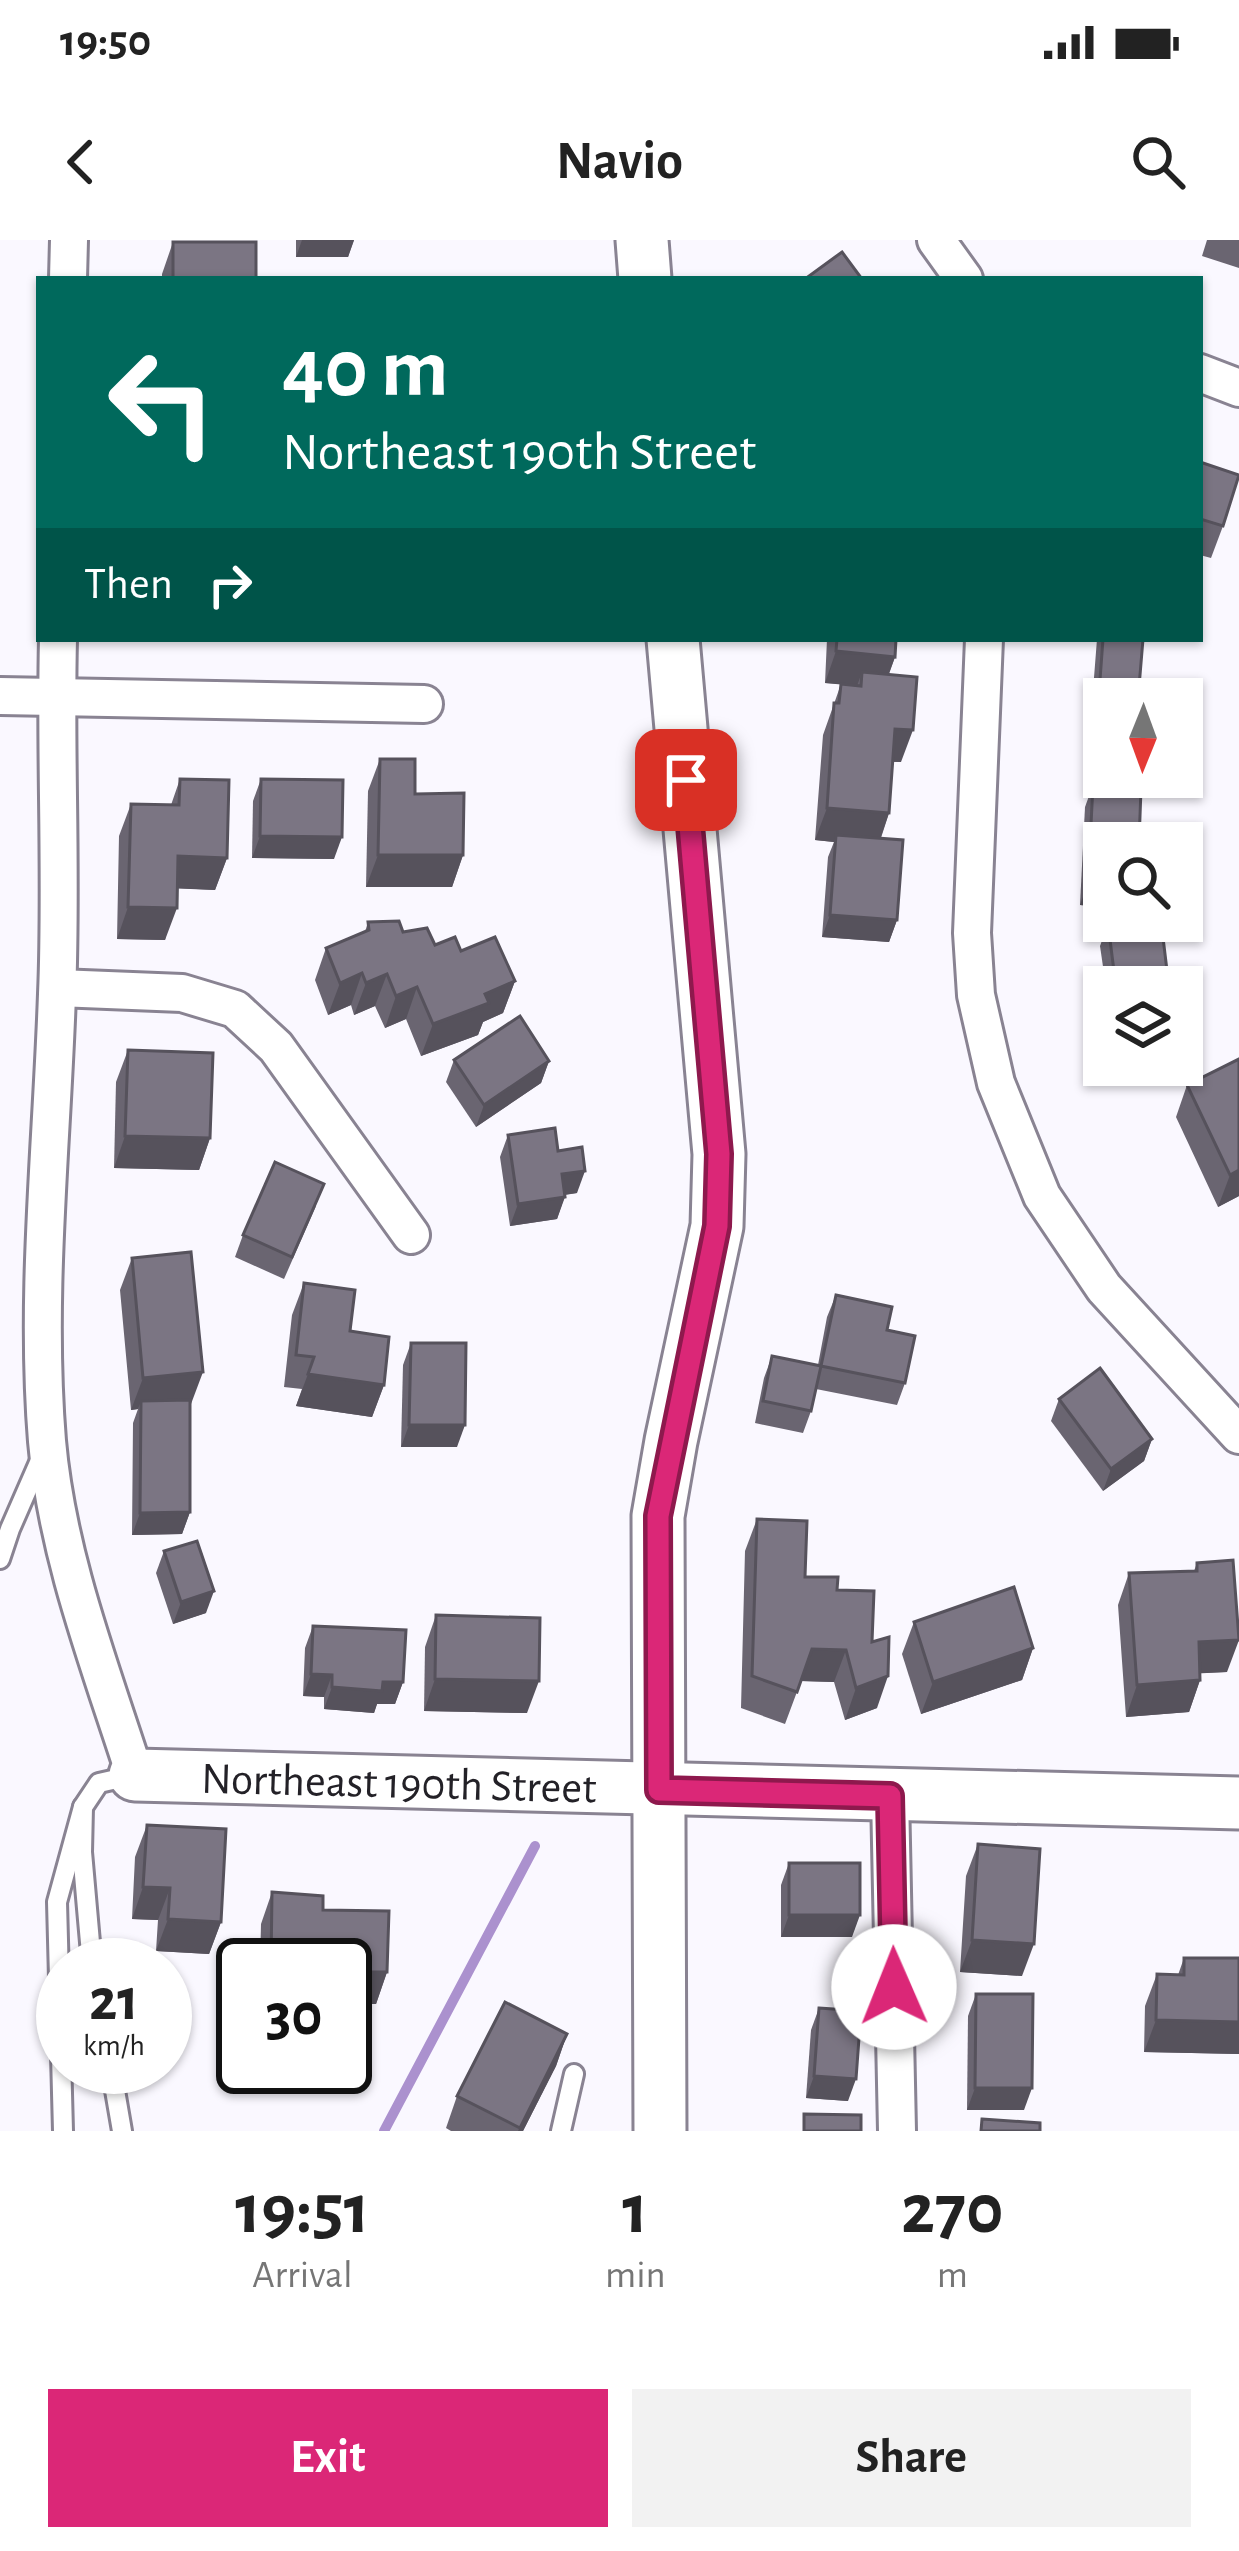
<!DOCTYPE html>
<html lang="en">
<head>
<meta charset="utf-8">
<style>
	:root { --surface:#fff; --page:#f2f2f2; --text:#222; --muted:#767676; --accent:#db2777 }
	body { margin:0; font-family:"Alegreya Sans",sans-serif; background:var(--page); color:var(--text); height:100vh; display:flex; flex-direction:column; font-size:45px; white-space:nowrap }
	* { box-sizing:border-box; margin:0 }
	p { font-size:39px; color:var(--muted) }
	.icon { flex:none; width:66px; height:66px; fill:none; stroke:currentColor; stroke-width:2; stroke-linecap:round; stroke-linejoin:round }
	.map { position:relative; height:1891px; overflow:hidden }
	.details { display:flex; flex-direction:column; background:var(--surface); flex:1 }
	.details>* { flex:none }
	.banner { position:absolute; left:36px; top:36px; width:1167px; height:366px; border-radius:0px; box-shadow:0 3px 9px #0004; background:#00695c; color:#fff; overflow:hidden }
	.needle { width:78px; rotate:181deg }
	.tools { position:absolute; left:1083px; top:438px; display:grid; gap:24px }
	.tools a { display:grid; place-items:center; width:120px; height:120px; border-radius:0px; background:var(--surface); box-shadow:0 3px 9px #0004; font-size:60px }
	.speed { position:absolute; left:36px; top:1698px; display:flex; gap:24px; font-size:60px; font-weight:700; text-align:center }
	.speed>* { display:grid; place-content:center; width:156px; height:156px; border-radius:50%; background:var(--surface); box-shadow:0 3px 9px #0004; line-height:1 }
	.speed small { font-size:30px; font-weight:400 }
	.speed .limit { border:6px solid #111; border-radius:18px; background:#fff; color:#111 }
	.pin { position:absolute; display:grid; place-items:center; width:102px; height:102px; color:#fff; margin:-51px; border-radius:24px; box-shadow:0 6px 18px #0006 }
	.me { position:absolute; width:132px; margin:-66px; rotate:359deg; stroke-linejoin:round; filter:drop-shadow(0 0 9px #0008) }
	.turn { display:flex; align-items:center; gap:42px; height:252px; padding:0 48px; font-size:54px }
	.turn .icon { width:156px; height:156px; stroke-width:2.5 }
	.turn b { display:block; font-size:84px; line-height:102px }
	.then { display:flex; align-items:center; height:114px; padding:0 48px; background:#0003; gap:24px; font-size:45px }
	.eta { display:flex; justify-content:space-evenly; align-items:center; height:204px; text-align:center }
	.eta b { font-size:72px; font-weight:700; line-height:84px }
	.cta { display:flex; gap:24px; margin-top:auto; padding:24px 48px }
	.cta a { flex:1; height:138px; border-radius:0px; background:var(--accent); color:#fff; font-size:48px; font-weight:700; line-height:138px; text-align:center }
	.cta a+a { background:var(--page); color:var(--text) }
	.status { display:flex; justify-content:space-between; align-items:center; height:84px; padding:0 60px; background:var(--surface); direction:ltr }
	.status svg { height:33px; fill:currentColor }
	header { display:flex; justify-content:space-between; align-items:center; height:156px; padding:0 48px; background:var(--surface); font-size:54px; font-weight:700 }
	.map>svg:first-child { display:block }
</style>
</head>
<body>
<div class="status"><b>19:50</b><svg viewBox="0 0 49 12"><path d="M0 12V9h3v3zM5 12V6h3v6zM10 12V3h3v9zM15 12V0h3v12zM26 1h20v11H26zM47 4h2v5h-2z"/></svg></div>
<header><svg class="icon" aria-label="back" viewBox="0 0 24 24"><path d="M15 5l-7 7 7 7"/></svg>Navio<svg class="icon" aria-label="search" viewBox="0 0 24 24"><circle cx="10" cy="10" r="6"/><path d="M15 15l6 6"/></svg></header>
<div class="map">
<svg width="1239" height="1891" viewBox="0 0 1239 1891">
	<rect width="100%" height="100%" fill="#faf8ff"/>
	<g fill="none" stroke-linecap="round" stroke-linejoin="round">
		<path stroke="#ab91ce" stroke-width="10" d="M384,1891L535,1606"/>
		<g stroke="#898392" stroke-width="24">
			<g id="lane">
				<path d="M0,1319L10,1289L41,1218"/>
				<path d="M92,1725L82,1612L83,1567L99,1543L130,1536"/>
				<path d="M111,1827L122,1891"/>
				<path d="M63,1891L57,1662L83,1567"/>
				<path d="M561,1891L574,1834"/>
			</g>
		</g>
		<g stroke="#898392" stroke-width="42">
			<g id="street">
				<path d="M936,0L964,39"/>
				<path d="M68,39L69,0"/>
				<path d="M1200,133L1239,148"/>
				<path d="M58,399C55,517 62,636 57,754C52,903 35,1053 47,1201C57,1316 100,1426 135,1535"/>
				<path d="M984,399L972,693L976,755L996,843L1042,956L1104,1048L1239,1195"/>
				<path d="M0,456L424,464"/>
				<path d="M58,748L182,753L235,769L276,807L411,995"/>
				<path d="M890,1555L897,1891"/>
			</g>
		</g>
		<g stroke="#898392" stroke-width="57">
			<g id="secondary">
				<path d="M642,0L645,39"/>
				<path id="s1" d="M135,1535L1239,1563"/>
				<path d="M660,1891L658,1276L671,1201L717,986L719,914L673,399"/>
			</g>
		</g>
		<use href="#lane" stroke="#fff" stroke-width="18"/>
		<use href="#street" stroke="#fff" stroke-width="36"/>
		<use href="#secondary" stroke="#fff" stroke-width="51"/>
	</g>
	<g fill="#6a6571">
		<path d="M296,0H354L348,17H296Z"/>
		<path d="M1207,0H1239V28L1202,16Z"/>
		<path d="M173,2L256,39H162V34Z"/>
		<path d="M1200,222L1223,286L1211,318L1200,315Z"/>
		<path d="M827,399H896L895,417L889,434L901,522H893L889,573L881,598L897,680L889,702L822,697L828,617L834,602L815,600L823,495L841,444L825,443Z"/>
		<path d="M1097,399H1143L1104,459V490L1090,489Z"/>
		<path d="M380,519L415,554L463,615L452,647H366L368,551Z"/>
		<path d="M180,539L227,618L215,650L177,648L165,700L117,699L119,596L131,564L171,565Z"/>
		<path d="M261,539L334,619L252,618L253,561Z"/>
		<path d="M1093,545L1104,603V667L1080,665L1085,567Z"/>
		<path d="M368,682L403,692L435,705L461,711L515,741L503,773L483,782L478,795L421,816L406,779L385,788L375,766L354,775L351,765L328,775L315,740L326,708L365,692Z"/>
		<path d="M1108,684L1169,747H1106L1100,706Z"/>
		<path d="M128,810L210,898L199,930L114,928L116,842Z"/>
		<path d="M454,820L549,821L541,843L476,887L446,842Z"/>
		<path d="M1187,845L1239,956L1218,967L1176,877Z"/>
		<path d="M508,895L558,911L577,953L565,955L557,979L510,986L500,917Z"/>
		<path d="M316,966L284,1039L235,1017L243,995Z"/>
		<path d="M132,1018L190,1164V1272L182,1294L132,1295L133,1183L138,1169L131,1170L120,1050Z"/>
		<path d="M304,1043L350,1091L384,1145L372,1177L296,1166L302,1149L284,1147L292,1075Z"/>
		<path d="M836,1055L887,1090L905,1143L897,1165L816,1149L811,1171L803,1193L755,1183L764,1138L772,1116L818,1125L827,1077Z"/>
		<path d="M411,1103L457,1207H401L403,1125Z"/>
		<path d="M1059,1159L1152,1199L1144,1221L1103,1251L1051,1181Z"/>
		<path d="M757,1279L805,1337L837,1350L872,1402L877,1468L845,1480L834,1442L801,1441L785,1484L741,1468L745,1311Z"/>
		<path d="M164,1311L206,1373L173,1384L156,1333Z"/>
		<path d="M1197,1323L1227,1432L1200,1433V1440L1189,1472L1126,1477L1118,1365L1129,1333L1194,1331Z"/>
		<path d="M436,1375L527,1473L424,1471L425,1407Z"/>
		<path d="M914,1382L1033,1408L1022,1440L921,1474L902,1414Z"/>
		<path d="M313,1386L403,1442L395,1464H377L374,1473L324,1469V1457L303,1456L305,1408Z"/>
		<path d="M147,1585L221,1682L209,1714L156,1711L158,1680L132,1679L135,1617Z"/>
		<path d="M978,1604L1022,1736L960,1732L966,1636Z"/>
		<path d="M789,1623L852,1697H781V1645Z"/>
		<path d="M272,1652L323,1656V1670L389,1671L387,1732L376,1764H345V1725H260L261,1684Z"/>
		<path d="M1184,1718H1239V1814L1144,1812L1145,1766L1157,1734L1178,1735Z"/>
		<path d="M976,1754L1024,1870H967L968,1776Z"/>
		<path d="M819,1768L848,1861L806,1858L811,1790Z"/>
		<path d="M567,1794L556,1826L523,1891H451L446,1888L457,1856Z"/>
	</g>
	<g fill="#56525c">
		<path d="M302,0H354L348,17H296Z"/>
		<path d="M836,411L895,417L883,449L862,432L857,446L825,443Z"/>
		<path d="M1098,467H1104V490L1090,489Z"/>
		<path d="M895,489L913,490L901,522L883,521Z"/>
		<path d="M827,568L889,573L878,605L836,595L834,602L815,600Z"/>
		<path d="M260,596L342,597L334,619L252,618Z"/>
		<path d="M378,615H463L452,647H366Z"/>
		<path d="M178,616L227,618L215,650L166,648Z"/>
		<path d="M1088,643L1104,644V667L1080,665Z"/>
		<path d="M128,667L177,668L165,700L117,699Z"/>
		<path d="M830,675L897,680L889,702L822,697Z"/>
		<path d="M362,733L351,765L328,775L340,743Z"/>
		<path d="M387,734L375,766L354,775L366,743Z"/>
		<path d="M515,741L503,773L483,782L478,795L421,816L433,784L485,754Z"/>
		<path d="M417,747L406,779L385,788L396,756Z"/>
		<path d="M549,821L541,843L476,887L484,865Z"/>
		<path d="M125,896L210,898L199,930L114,928Z"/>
		<path d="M1239,930V956L1218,967L1230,935Z"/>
		<path d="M585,931L577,953L554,956L562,934Z"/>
		<path d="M565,957L557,979L510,986L518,964Z"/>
		<path d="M203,1132L191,1164L141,1161L138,1169L131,1170L143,1138Z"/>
		<path d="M308,1134L384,1145L372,1177L296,1166Z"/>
		<path d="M409,1185H465L457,1207H401Z"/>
		<path d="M1152,1199L1144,1221L1103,1251L1111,1229Z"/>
		<path d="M190,1272L182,1294L132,1295L140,1273Z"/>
		<path d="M214,1351L206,1373L173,1384L181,1362Z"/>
		<path d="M1239,1400L1227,1432L1187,1434L1199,1402Z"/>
		<path d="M1033,1408L1022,1440L921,1474L933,1442Z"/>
		<path d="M812,1409L846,1410L834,1442L801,1441Z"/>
		<path d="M311,1434L332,1435L324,1457L303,1456Z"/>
		<path d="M888,1436L877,1468L845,1480L856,1448Z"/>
		<path d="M435,1439L539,1441L527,1473L424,1471Z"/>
		<path d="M1200,1440L1189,1472L1126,1477L1137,1445Z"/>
		<path d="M383,1442H403L395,1464H377L374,1473L324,1469L332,1447Z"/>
		<path d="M143,1647L170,1648L158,1680L132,1679Z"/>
		<path d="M789,1675H860L852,1697H781Z"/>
		<path d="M168,1679L221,1682L209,1714L156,1711Z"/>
		<path d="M972,1700L1034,1704L1022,1736L960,1732Z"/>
		<path d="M345,1732H387L376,1764H345Z"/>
		<path d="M1156,1780L1239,1782V1814L1144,1812Z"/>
		<path d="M567,1794L556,1826L523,1891H518Z"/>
		<path d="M814,1836L856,1839L848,1861L806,1858Z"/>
		<path d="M975,1848H1032L1024,1870H967Z"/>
	</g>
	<g fill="#7b7583" stroke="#56525c" stroke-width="3">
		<rect x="173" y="2" width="83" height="37"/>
		<path d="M842,12L862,39H805Z"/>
		<path d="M1200,222L1239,235L1223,286L1200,279Z"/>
		<path d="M837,399H896L895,417L836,411Z"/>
		<path d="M1103,399H1143L1138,459H1104V467H1098Z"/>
		<path d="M862,432L917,437L913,490L895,489L889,573L827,568L834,463H839L841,444L861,446Z"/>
		<path d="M380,519H415V554L464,553L463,615H378Z"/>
		<path d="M180,539L229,540L227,618L178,616L177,668L128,667L131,564L179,565Z"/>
		<path d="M261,539L343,540L342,597L260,596Z"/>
		<path d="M1093,545L1141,549L1139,603H1104V644L1088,643Z"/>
		<path d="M836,595L903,600L897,680L830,675Z"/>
		<path d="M399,681L403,692L427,688L435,705L455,697L461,711L495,697L515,741L485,754L489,763L433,784L417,747L396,756L387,734L366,743L362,733L340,743L326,708L369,690L368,682Z"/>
		<path d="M1128,681H1161L1169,747H1116L1108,684Z"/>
		<path d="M520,776L549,821L484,865L454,820Z"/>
		<path d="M128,810L213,813L210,898L125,896Z"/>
		<path d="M1239,819V930L1230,935L1187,845Z"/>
		<path d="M555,888L558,911L582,907L585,931L562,934L565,957L518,964L508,895Z"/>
		<path d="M275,922L324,944L292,1017L243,995Z"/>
		<path d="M191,1012L203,1132L143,1138L132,1018Z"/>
		<path d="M304,1043L355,1050L350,1091L389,1097L384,1145L308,1134L314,1117L296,1115Z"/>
		<path d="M836,1055L892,1067L887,1090L915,1096L905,1143L821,1126Z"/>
		<path d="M411,1103H466L465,1185H409Z"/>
		<path d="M772,1116L821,1126L811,1171L763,1161Z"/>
		<path d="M1100,1128L1152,1199L1111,1229L1059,1159Z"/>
		<path d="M190,1160V1272L140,1273L141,1161Z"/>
		<path d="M757,1279L807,1281L805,1337H838L837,1350L874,1351L872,1402L889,1397L888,1436L856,1448L846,1410L812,1409L797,1452L752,1436Z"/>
		<path d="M197,1301L214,1351L181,1362L164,1311Z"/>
		<path d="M1233,1320L1239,1400L1199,1402L1200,1440L1137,1445L1129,1333L1197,1331V1323Z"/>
		<path d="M1014,1347L1033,1408L933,1442L914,1382Z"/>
		<path d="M436,1375L540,1378L539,1441L435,1439Z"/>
		<path d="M313,1386L406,1390L403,1442H383L382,1451L332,1447V1435L311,1434Z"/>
		<path d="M147,1585L226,1589L221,1682L168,1679L170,1648L143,1647Z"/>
		<path d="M978,1604L1040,1609L1034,1704L972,1700Z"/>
		<rect x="789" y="1623" width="71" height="52"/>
		<path d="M272,1652L323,1656V1670L389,1671L387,1732H345V1725H271Z"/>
		<path d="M1184,1718H1239V1782L1156,1780L1157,1734L1184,1735Z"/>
		<path d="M976,1754H1033L1032,1848H975Z"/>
		<path d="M505,1762L567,1794L520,1888L457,1856Z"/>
		<path d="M819,1768L861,1771L856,1839L814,1836Z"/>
		<path d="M804,1874L861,1875V1891H804Z"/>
		<path d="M982,1879L1040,1883V1891H981Z"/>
	</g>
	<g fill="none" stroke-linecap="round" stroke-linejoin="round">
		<g stroke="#8e194d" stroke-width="30">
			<path id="route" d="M686,540L719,914L717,986L658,1276L659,1550L890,1556L894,1747"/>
		</g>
		<use href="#route" stroke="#db2777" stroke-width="21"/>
	</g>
	<g text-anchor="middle" stroke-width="9" stroke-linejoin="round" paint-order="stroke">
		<g font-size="45" fill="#232127" stroke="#fff">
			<text dy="16" stroke="none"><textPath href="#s1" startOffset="264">Northeast 190th Street</textPath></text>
		</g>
	</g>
</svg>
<div class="tools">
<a><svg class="needle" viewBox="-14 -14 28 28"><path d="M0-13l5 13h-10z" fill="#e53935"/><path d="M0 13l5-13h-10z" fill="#767676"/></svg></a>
<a><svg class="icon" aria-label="search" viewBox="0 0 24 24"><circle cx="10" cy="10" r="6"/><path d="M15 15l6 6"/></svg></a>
<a><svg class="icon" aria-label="layers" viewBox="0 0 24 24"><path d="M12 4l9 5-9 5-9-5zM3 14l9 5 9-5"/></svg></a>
</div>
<div class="speed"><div>21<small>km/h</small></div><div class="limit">30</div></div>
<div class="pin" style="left:686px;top:540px;background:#d93025"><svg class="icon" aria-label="arrive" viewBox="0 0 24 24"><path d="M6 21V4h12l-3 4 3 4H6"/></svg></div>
<svg class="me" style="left:894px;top:1747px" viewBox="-20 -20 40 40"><circle r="19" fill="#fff"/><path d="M0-13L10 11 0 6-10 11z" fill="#db2777"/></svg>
<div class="banner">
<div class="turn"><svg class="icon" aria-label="left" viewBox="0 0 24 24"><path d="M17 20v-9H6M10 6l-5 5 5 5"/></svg><div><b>40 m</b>Northeast 190th Street</div></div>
<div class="then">Then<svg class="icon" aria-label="right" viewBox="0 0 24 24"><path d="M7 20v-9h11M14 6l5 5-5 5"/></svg></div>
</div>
</div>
<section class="details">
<div class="eta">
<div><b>19:51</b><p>Arrival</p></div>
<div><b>1</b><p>min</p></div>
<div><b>270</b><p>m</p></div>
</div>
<div class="cta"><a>Exit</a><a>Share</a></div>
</section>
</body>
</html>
